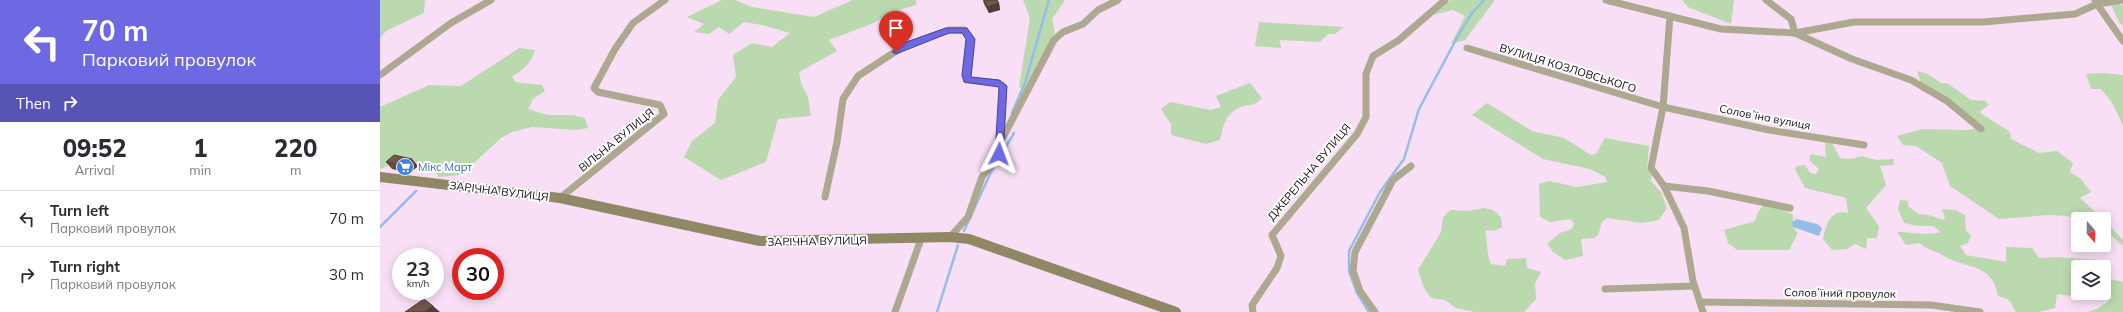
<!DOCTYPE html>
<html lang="en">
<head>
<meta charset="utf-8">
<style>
	:root { --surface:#fff; --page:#f2f2f3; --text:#2b2b33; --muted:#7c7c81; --line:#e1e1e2 }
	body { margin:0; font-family:Mulish,sans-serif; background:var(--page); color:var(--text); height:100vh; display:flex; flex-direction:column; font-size:15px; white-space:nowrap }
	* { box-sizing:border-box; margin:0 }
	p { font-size:13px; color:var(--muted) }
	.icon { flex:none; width:22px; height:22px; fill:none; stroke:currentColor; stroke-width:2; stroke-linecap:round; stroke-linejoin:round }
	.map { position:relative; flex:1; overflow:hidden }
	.details { display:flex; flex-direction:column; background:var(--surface); width:380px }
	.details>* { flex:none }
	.guide { background:#6e69e3; color:#fff; overflow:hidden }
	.needle { width:26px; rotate:160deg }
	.tools { position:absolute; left:1691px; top:212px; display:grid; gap:8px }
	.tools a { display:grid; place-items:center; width:40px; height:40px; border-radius:4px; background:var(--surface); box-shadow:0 2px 10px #0003; font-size:20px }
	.speed { position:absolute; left:12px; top:248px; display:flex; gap:8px; font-size:20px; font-weight:700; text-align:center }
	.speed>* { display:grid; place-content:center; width:52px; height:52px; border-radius:50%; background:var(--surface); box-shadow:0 2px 10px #0003; line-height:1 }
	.speed small { font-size:10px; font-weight:400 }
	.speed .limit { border:6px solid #d22; background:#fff; color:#111 }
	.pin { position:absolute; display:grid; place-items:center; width:34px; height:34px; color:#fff; margin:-41px -17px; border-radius:50% 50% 50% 0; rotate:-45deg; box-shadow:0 0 4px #0007 }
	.pin .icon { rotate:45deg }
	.me { position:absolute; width:44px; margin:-22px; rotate:3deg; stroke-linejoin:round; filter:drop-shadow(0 0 3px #0008) }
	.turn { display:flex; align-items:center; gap:14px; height:84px; padding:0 16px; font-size:18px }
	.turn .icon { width:52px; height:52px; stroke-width:2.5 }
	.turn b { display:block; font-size:28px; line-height:34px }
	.then { display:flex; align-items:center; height:38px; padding:0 16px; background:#0003; gap:8px; font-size:15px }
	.eta { display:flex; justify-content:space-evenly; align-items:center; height:68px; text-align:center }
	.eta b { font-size:24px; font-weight:800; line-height:28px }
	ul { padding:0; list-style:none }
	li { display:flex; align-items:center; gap:12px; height:56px; padding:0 16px; border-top:1px solid var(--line) }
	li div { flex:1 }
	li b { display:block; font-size:15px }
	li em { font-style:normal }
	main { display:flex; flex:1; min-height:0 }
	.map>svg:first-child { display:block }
</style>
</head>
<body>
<main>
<section class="details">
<div class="guide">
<div class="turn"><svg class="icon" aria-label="left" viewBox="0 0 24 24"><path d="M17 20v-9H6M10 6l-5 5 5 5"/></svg><div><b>70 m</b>Парковий провулок</div></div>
<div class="then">Then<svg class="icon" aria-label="right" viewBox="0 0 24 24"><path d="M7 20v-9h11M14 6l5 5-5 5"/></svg></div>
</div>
<div class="eta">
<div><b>09:52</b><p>Arrival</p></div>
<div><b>1</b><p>min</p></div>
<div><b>220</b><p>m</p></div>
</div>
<ul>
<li><svg class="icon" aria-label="left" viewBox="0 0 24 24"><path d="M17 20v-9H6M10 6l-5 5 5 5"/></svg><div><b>Turn left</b><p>Парковий провулок</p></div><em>70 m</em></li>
<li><svg class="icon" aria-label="right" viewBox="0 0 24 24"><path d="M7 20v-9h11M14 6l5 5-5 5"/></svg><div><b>Turn right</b><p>Парковий провулок</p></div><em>30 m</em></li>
</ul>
</section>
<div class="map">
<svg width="1743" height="312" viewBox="0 0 1743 312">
	<rect width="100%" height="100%" fill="#f8dff5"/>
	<g fill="#bad9ae">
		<path d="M0,0H45L44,13L6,31L0,38Z"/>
		<path d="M342,0H355L372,7L434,17L473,0H536V5L509,13L494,23L449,40L457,51L419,72L421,83L428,97L431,116L398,119L386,162L341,180L304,157L312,141L335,123L338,100L356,77L353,55L372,43L392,47L410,33L382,25L364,22L349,34L339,27L329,34L314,32L324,24L307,17Z"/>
		<path d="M643,0H685L672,19L675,33L646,90L639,87L650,18Z"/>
		<path d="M1073,0H1115L1085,40L1071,44L1085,16L1073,10L1053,15L1069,1Z"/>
		<path d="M1302,0H1354L1351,24L1308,7Z"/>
		<path d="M1730,3L1743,5V25L1740,24Z"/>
		<path d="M879,22L964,27L955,34H948L940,42L900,40L901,48L875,46Z"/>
		<path d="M139,48L155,50C151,63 144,70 132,76L135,82L162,85L165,91L153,99L148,109L167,115H193L205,118L208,128L196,130L152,127L132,132L121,138L81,175L58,177L56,170C32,159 23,160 0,169V107L49,85L81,86Z"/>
		<path d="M1537,71L1548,74L1561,83H1567L1591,100L1605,101L1609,105L1599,112L1630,132L1631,139L1659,153L1677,151L1693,163L1690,172L1701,179L1711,192L1700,198L1723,219C1712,219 1709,215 1699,214L1701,219H1698V221L1687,216L1668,215L1619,219L1570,186L1562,163L1536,146L1523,145L1517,136L1543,129L1587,130L1598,128L1541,83Z"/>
		<path d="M1724,73L1743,75V126L1733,104L1721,89H1711L1706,74Z"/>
		<path d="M870,83L882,98C872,108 870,103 859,108C845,114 843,127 840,140L826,144L791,135V124L781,109L790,102L831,110L841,107L836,96Z"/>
		<path d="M1107,103L1152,131L1184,138L1211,155L1216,154L1225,138L1269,146L1267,168L1272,176L1271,181L1281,192L1287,208L1279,220L1262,223L1227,218L1222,222L1218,235L1214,238L1201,239L1203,256L1185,260L1173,252L1167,244L1180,233L1192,229L1194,223L1190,219L1170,222L1160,217L1159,184L1169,181L1197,187L1227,182L1225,177L1210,169L1163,159L1092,115Z"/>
		<path d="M1445,142L1452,143L1460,158L1471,159L1482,156L1496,160L1514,159L1513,165L1500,166L1506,185L1486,208L1499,226L1497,238H1487L1486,249L1475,244L1467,249L1452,250L1443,239C1446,224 1451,209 1468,213L1466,198L1425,188L1415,169L1417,166L1425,165L1430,173L1436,174L1439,169L1429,160L1431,154L1446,157Z"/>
		<path d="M1520,200L1528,201V206L1538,214L1549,215L1563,220L1565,218L1562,209L1575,210L1585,215L1586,230L1591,236L1588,243L1580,246L1586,255L1626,262V247L1652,248L1659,258L1678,257L1716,260L1722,267H1698V293H1724V270L1731,279L1743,282V312H1708L1719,308L1729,301C1721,297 1715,301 1706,299C1696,298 1687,295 1677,294L1675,308L1659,312H1636L1629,300L1618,296C1612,265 1594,270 1570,259C1566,258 1563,255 1559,253C1551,250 1546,249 1540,243L1526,245L1517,232C1529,232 1551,236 1561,232L1553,226H1537L1524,223L1518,209Z"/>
		<path d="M1385,203L1406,211L1413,215V227L1418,233L1409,250H1357L1348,243L1344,230L1375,221L1378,212Z"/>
		<path d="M1103,208L1113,210L1121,217L1122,227L1114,231L1105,230C1108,243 1106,252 1111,264L1125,266L1127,259L1146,258L1147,268L1161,272L1155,283L1156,299L1144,312H1095L1076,308L1065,300L1051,298L1044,288L1038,270L1061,232L1063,217L1071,210L1089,211Z"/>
		<path d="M1724,220L1743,240V246L1724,229Z"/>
	</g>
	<path fill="#95bde9" d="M1417,219L1437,224L1442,228L1439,236L1413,227L1412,222Z"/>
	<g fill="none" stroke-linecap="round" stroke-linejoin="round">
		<g stroke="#95bde9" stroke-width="2.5">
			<path d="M632,113L645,83L669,0"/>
			<path d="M0,227L36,191"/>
			<path d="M584,231L610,174L634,133"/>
			<path d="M557,312L578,245"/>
			<path d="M989,312L977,293L969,271V251L1000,192L1024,159L1039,109L1079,34L1092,13L1104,0"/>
		</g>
		<g stroke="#ada890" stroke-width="7">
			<path d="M1226,0L1341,29L1415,33L1474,22H1603L1695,14L1717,4L1715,0"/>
			<path d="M1386,0L1411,19L1415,33"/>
			<path d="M1743,0L1717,4L1743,41"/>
			<path d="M1290,16L1283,107L1271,168L1284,186L1304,228L1313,281L1323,312"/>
			<path d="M1415,33L1472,59L1531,80L1567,101L1601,129"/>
			<path d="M1087,48L1283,107L1389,130L1484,145"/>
			<path d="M0,75L71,23L111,0"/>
			<path d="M621,141L674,40L683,32L703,24L718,10L738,0"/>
			<path d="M1284,186L1328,191L1410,208"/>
			<path d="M445,197L457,142L463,99L478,76L524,46L569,30H584L591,39L587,80L619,83L623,86L619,154L602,177L588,217L570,237"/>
			<path d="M180,198L284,114L280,105L218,92L214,88L235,49L253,23L285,0"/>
			<path d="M1225,289L1314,286"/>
			<path d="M1320,302L1551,305L1600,312"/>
			<path d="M515,312L541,239"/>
			<path d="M873,312L872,305L897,268L901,256L892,235L977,134L986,117V74L993,56L1019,40L1065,0"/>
			<path d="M995,312L980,291L973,271L975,252L1013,180L1031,166"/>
		</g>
		<path stroke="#908864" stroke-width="10" d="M0,177L180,198L380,241L570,237L589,239L796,312"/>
	</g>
	<g fill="#624b40">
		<path d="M603,0H617L619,3L620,10L609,13L604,4Z"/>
		<path d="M6,162L38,166L30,173L12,169Z"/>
	</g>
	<g fill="#503d34">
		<path d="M619,3L620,10L609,13L607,7Z"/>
		<path d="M32,159L38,166L30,173L23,166Z"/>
		<path d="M53,306L60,312H44Z"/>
	</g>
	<g fill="#72574b" stroke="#503d34">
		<path d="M604,0H617L619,3L607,7Z"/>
		<path d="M14,155L32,159L23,166L6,162Z"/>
		<path d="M44,299L53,306L44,312H25Z"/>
	</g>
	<path fill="#6e69e3" stroke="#484494" d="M566,28H587L595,39L591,77L619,80L627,86L623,157H616L615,154L619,87L584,82L582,75L586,39L582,33H569L516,54L512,52L521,44Z"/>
	<defs>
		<g id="supermarket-disc" transform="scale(0.9)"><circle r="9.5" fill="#3f7fe0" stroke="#fff"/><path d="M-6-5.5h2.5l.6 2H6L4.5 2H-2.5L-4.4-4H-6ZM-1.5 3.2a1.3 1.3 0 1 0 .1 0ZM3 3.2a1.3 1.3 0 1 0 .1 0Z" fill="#fff"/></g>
	</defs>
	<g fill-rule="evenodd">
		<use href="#supermarket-disc" x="25" y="167"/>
	</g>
	<g text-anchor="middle" stroke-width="4" stroke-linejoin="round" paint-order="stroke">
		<g font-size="11" fill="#110910" stroke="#fff">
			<text transform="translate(1188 68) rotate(17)" y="4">ВУЛИЦЯ КОЗЛОВСЬКОГО</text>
			<text transform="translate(1385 117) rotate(11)" y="4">Соловʼїна вулиця</text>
			<text transform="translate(236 140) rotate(-39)" y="4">ВІЛЬНА ВУЛИЦЯ</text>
			<text transform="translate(929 172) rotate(-50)" y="4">ДЖЕРЕЛЬНА ВУЛИЦЯ</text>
			<text transform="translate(119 191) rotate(7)" y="4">ЗАРІЧНА ВУЛИЦЯ</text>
			<text transform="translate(437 241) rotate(-1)" y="4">ЗАРІЧНА ВУЛИЦЯ</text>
			<text transform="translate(1460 293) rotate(1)" y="4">Соловʼїний провулок</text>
		</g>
		<g font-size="11" fill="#366cbe" stroke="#fff" text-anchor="start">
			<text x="38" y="171">Мікс Март</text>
		</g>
	</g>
</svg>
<div class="tools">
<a><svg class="needle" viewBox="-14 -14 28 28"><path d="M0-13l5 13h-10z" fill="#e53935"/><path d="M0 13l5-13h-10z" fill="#7c7c81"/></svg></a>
<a><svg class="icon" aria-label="layers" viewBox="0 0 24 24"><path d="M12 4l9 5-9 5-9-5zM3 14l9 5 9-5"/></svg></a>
</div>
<div class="speed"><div>23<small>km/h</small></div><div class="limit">30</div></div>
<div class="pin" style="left:516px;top:52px;background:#d93025"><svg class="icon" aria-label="arrive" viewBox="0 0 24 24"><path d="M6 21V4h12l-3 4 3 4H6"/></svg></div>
<svg class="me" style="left:619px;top:154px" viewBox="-20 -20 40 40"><path d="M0-17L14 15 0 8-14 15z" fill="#6e69e3" stroke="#fff" stroke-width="4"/></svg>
</div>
</main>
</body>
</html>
